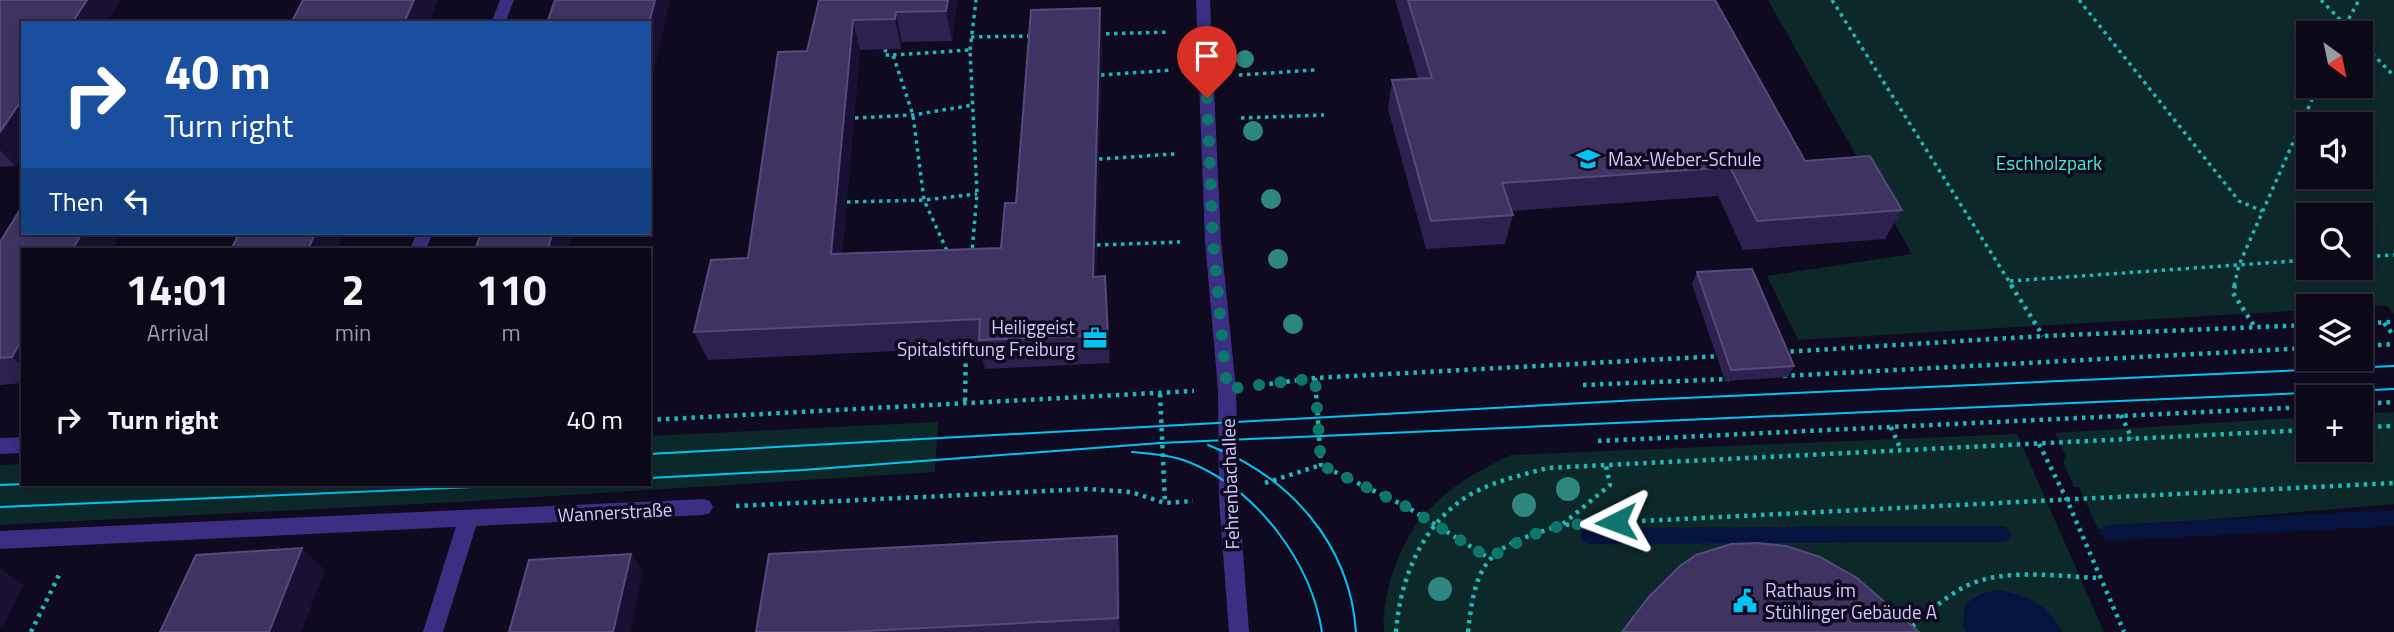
<!DOCTYPE html>
<html lang="en">
<head>
<meta charset="utf-8">
<style>
	:root { --surface:#0b0817; --page:#191624; --text:#f1f3f6; --muted:#9a9aa1; --line:#2b2936 }
	body { margin:0; font-family:"Titillium Web",sans-serif; background:var(--page); color:var(--text); height:100vh; display:flex; flex-direction:column; font-size:26px; white-space:nowrap }
	* { box-sizing:border-box; margin:0 }
	p { font-size:23px; color:var(--muted) }
	.icon { flex:none; width:38px; height:38px; fill:none; stroke:currentColor; stroke-width:2; stroke-linecap:round; stroke-linejoin:round }
	.map { position:relative; flex:1; overflow:hidden }
	.sheet { position:absolute; left:21px; top:248px; width:630px; height:238px; display:flex; flex-direction:column; background:var(--surface); border-radius:0px; box-shadow:0 4px 10px #0003,0 0 0 2px var(--line) }
	.sheet>* { flex:none }
	.banner { position:absolute; left:21px; top:21px; width:630px; height:214px; border-radius:0px; box-shadow:0 4px 10px #0003,0 0 0 2px var(--line); background:#1a4fa0; color:#fff; overflow:hidden }
	.needle { width:46px; rotate:147deg }
	.controls { position:absolute; left:2296px; top:21px; display:grid; gap:14px }
	.controls a { display:grid; place-items:center; width:77px; height:77px; border-radius:0px; background:var(--surface); box-shadow:0 4px 10px #0003,0 0 0 2px var(--line); font-size:35px }
	.pin { position:absolute; display:grid; place-items:center; width:60px; height:60px; color:#fff; margin:-72px -30px; border-radius:50% 50% 50% 0; rotate:-45deg; box-shadow:0 0 7px #0007 }
	.pin .icon { rotate:45deg }
	.me { position:absolute; width:77px; margin:-38px; rotate:267deg; stroke-linejoin:round; filter:drop-shadow(0 0 5px #0008) }
	.turn { display:flex; align-items:center; gap:24px; height:147px; padding:0 28px; font-size:32px }
	.turn .icon { width:91px; height:91px; stroke-width:2.5 }
	.turn b { display:block; font-size:49px; line-height:60px }
	.then { display:flex; align-items:center; height:66px; padding:0 28px; background:#0003; gap:14px; font-size:26px }
	.eta { display:flex; justify-content:space-evenly; align-items:center; height:119px; text-align:center }
	.eta b { font-size:42px; font-weight:700; line-height:49px }
	ul { padding:0; list-style:none }
	li { display:flex; align-items:center; gap:21px; height:105px; padding:0 28px }
	li div { flex:1 }
	li b { display:block; font-size:26px }
	li em { font-style:normal }
	.map>svg:first-child { display:block }
</style>
</head>
<body>
<div class="map">
<svg width="2394" height="632" viewBox="0 0 2394 632">
	<rect width="100%" height="100%" fill="#0f0a1f"/>
	<g fill="#0c2829" fill-rule="evenodd">
		<path d="M1768,0H2394V314L2387,306H2308V310L1798,340L1767,276L1912,254ZM2308,33H2361V86H2308ZM2308,124H2361V177H2308ZM2308,215H2361V268H2308Z"/>
		<path d="M2394,412V504L2098,529L2079,487H2074L2063,462L2066,457L2055,433L2308,417V450H2361V414Z"/>
		<path d="M938,422L935,472L455,502L0,525V465L23,464V485H649V436Z"/>
		<path d="M2017,434L2104,632H1384C1381,598 1398,548 1419,521C1442,491 1478,470 1511,455Z"/>
	</g>
	<path fill="#04143e" d="M1998,590C2031,597 2044,603 2063,632H1966L1963,625L1965,604L1981,594Z"/>
	<g fill="none" stroke-linecap="round" stroke-linejoin="round">
		<g fill="#04143e" fill-rule="evenodd">
			<path d="M2394,510V526L2109,541L2103,539L2100,533L2103,527L2109,525Z"/>
			<path d="M2002,526L2008,528L2011,534L2008,540L2002,542L1589,544L1583,542L1580,536L1583,530L1589,528Z"/>
		</g>
		<g stroke="#20b7bb" stroke-width="3.5" stroke-dasharray="3.5 4.5" stroke-linecap="butt">
			<path d="M1832,0L2012,286"/>
			<path d="M2079,0L2239,201L2262,211"/>
			<path d="M2321,0L2353,33"/>
			<path d="M2341,33L2359,0"/>
			<path d="M1098,34L1170,32"/>
			<path d="M971,37L1033,36"/>
			<path d="M2361,42L2394,76"/>
			<path d="M886,49L884,55H893L913,115L924,200L948,253"/>
			<path d="M970,50L976,0"/>
			<path d="M893,55L970,50L977,194L972,252"/>
			<path d="M1101,75L1173,70"/>
			<path d="M1239,75L1315,70"/>
			<path d="M855,118L913,115L973,105"/>
			<path d="M1241,118L1324,115"/>
			<path d="M1099,159L1175,154"/>
			<path d="M847,202L924,200L977,194"/>
			<path d="M1097,245L1180,242"/>
			<path d="M2361,257L2394,255"/>
			<path d="M2010,281L2308,260"/>
			<path d="M2234,286L2239,265L2318,86"/>
		</g>
		<g stroke="#20b7bb" stroke-width="4.5" stroke-dasharray="3.5 5" stroke-linecap="butt">
			<path d="M2011,285L2043,336"/>
			<path d="M2235,285L2233,293L2254,326"/>
			<path d="M2361,323L2394,322"/>
			<path d="M2384,323L2394,336"/>
			<path d="M2361,346L2394,344"/>
			<path d="M1782,352L2043,336L2308,325"/>
			<path d="M1783,376L2308,348"/>
			<path d="M1315,378L1321,465L1407,507L1489,558"/>
			<path d="M1261,385L1315,378L1721,356"/>
			<path d="M1583,385L1729,379"/>
			<path d="M1160,394L1165,503"/>
			<path d="M965,401L966,344"/>
			<path d="M2361,404L2394,402"/>
			<path d="M2121,415L2132,439"/>
			<path d="M649,420L1194,391"/>
			<path d="M1891,427L1901,450"/>
			<path d="M2361,427L2394,426"/>
			<path d="M1598,441L2308,407"/>
			<path d="M2039,444L2067,500L2124,632"/>
			<path d="M1265,483L1321,465"/>
			<path d="M736,506L1087,489L1131,492L1165,503L1193,501"/>
			<path d="M1563,524L1610,485L1606,466"/>
			<path d="M31,632L60,573"/>
			<path d="M1396,632C1400,577 1424,519 1475,492C1498,480 1523,475 1547,468L2308,430"/>
			<path d="M1468,632C1476,555 1491,547 1562,525L2394,483"/>
			<path d="M1906,632C1925,616 1944,597 1966,586C2006,567 2059,577 2101,578"/>
		</g>
		<g fill="#3a2f83" fill-rule="evenodd">
			<path d="M23,437V453L0,454V438Z"/>
			<path d="M703,499L710,501L713,507L710,513L703,515L0,549V531Z"/>
		</g>
		<g fill="#3a2f83" fill-rule="evenodd">
			<path d="M500,0H514L505,23H491Z"/>
			<path d="M1196,0H1210L1221,241L1236,389L1239,499L1249,632H1229L1219,499L1218,389L1205,241Z"/>
			<path d="M416,233H432L426,250H410Z"/>
			<path d="M468,511L475,514L478,520L443,632H423L458,520L461,514Z"/>
		</g>
		<g stroke="#00c5f3" stroke-width="2">
			<path d="M1208,445C1289,476 1350,543 1356,632"/>
			<path d="M1132,452C1152,454 1172,455 1191,463C1258,491 1311,562 1322,632"/>
			<path d="M649,454L1639,400L2394,366"/>
			<path d="M649,478L803,470L1160,443L2394,389"/>
			<path d="M0,485L23,484"/>
			<path d="M0,507L520,485"/>
		</g>
	</g>
	<g fill="#2e8681">
		<circle cx="1245" cy="59" r="9"/>
		<circle cx="1253" cy="131" r="10"/>
		<circle cx="1271" cy="199" r="10"/>
		<circle cx="1278" cy="259" r="10"/>
		<circle cx="1293" cy="324" r="10"/>
		<circle cx="1568" cy="489" r="12"/>
		<circle cx="1524" cy="505" r="12"/>
		<circle cx="1440" cy="589" r="12"/>
	</g>
	<g fill="#2d214f">
		<path d="M0,0H120L15,166L0,167Z"/>
		<path d="M819,0H957L952,41L902,42L901,49L860,50L842,254L1001,248L1016,203L1100,8L1102,38L1096,276H1105L1110,363L985,369L980,347L708,360L694,332L748,258L807,51Z"/>
		<path d="M1395,0H1715L1805,161L1902,210L1885,239L1743,250L1718,196L1511,211L1513,215L1505,244L1426,249L1388,109L1392,80L1418,78Z"/>
		<path d="M121,233L111,250H23V383L0,385V242Z"/>
		<path d="M1697,272L1794,366L1788,377L1725,381L1692,284Z"/>
		<path d="M1117,536L1119,559L1120,632H756Z"/>
	</g>
	<g fill="#1a1034">
		<path d="M87,0H120L106,23H72Z"/>
		<path d="M414,0H438L429,23H404Z"/>
		<path d="M655,0H670L653,75L649,67V23Z"/>
		<path d="M948,0H957L952,41L946,11Z"/>
		<path d="M1100,8L1102,38L1095,305L1093,277Z"/>
		<path d="M896,12L902,42L901,49L895,19Z"/>
		<path d="M853,20L860,50L840,283L831,254Z"/>
		<path d="M23,98V153L15,166L0,150V132Z"/>
		<path d="M82,233H121L111,250H72Z"/>
		<path d="M315,233H344L337,250H308Z"/>
		<path d="M552,233H572L568,250H548Z"/>
		<path d="M1105,276L1107,305L1110,363L1108,335Z"/>
		<path d="M23,337V366L12,357Z"/>
		<path d="M1117,536L1119,559L1120,632L1118,618Z"/>
		<path d="M302,548L325,570L301,632H269Z"/>
		<path d="M631,554L643,572L630,632H613Z"/>
		<path d="M0,568L24,585L2,628L0,627Z"/>
	</g>
	<g fill="#3f3362" stroke="#564a7b" stroke-width="2">
		<path d="M0,0H87L72,23H23V98L0,132Z"/>
		<path d="M303,0H414L404,23H291Z"/>
		<path d="M555,0H655L649,23H547Z"/>
		<path d="M819,0H948L946,11L896,12L895,19L853,20L831,254L1001,248L1005,203H1016L1031,10L1100,8L1093,277L1105,276L1108,335L979,340L980,319L694,332L711,260L748,258L778,52L807,51Z"/>
		<path d="M1408,0H1715L1805,161L1870,156L1902,210L1757,221L1730,167L1502,183L1513,215L1431,221L1392,80L1432,78Z"/>
		<path d="M23,205V233H82L72,250H23V337L12,357L0,358V242Z"/>
		<path d="M239,233H315L308,250H231Z"/>
		<path d="M481,233H552L548,250H475Z"/>
		<path d="M1752,269L1794,366L1731,370L1697,272Z"/>
		<path d="M1117,536L1118,618L846,632H756L769,554Z"/>
		<path d="M1757,543L1786,546L1820,557L1857,578L1919,632H1622L1648,598L1680,566L1696,555L1731,544Z"/>
		<path d="M302,548L269,632H160L196,555Z"/>
		<path d="M631,554L613,632H509L529,560Z"/>
	</g>
	<g fill="none" stroke-linecap="round" stroke-linejoin="round">
		<path stroke="#0f766e" stroke-width="12" stroke-dasharray="0 21.6" d="M1207,98L1213,241L1227,389L1315,378L1321,465L1407,507L1489,558L1529,536L1562,525L1616,522"/>
	</g>
	<defs>
		<g id="school-bare" transform="scale(1.89)"><path d="M0-5L7-2L0 1L-7-2ZM-4 1L0 2.5L4 1V4Q0 6-4 4Z" fill="#00c5f3" stroke="#0f0a1f" stroke-width="2.5" paint-order="stroke"/></g>
		<g id="office-bare" transform="scale(1.89)"><path d="M-6-3h4V-5.5h4V-3h4V5H-6ZM-1-4.5V-3h2v-1.5ZM-6 0V1H6V0Z" fill="#00c5f3" stroke="#0f0a1f" stroke-width="2.5" paint-order="stroke"/></g>
		<g id="civic-bare" transform="scale(1.89)"><path d="M-.6-6.5H3V-4.5H.6V-3L4-1V1h2V6H-6V1h2V-1L-.6-3ZM-1.2 2.5V6h2.4V2.5Z" fill="#00c5f3" stroke="#0f0a1f" stroke-width="2.5" paint-order="stroke"/></g>
	</defs>
	<g fill-rule="evenodd">
		<use href="#school-bare" x="1588" y="159"/>
		<use href="#office-bare" x="1095" y="338"/>
		<use href="#civic-bare" x="1745" y="601"/>
	</g>
	<g text-anchor="middle" stroke-width="7" stroke-linejoin="round" paint-order="stroke">
		<g font-size="19" fill="#d3c8ff" stroke="#0f0a1f" text-anchor="start">
			<text x="1608" y="166">Max-Weber-Schule</text>
			<text x="1075" y="334" text-anchor="end">Heiliggeist<tspan x="1075" dy="22">Spitalstiftung Freiburg</tspan></text>
			<text x="1765" y="597">Rathaus im<tspan x="1765" dy="22">Stühlinger Gebäude A</tspan></text>
		</g>
		<g font-size="19" fill="#47ecd1" stroke="#0f0a1f">
			<text x="2049" y="170">Eschholzpark</text>
		</g>
		<g font-size="19" fill="#d3c8ff" stroke="#0f0a1f">
			<text transform="translate(1230 484) rotate(-92)" y="7">Fehrenbachallee</text>
			<text transform="translate(615 512) rotate(-3)" y="7">Wannerstraße</text>
		</g>
	</g>
</svg>
<div class="controls">
<a><svg class="needle" viewBox="-14 -14 28 28"><path d="M0-13l5 13h-10z" fill="#e53935"/><path d="M0 13l5-13h-10z" fill="#9a9aa1"/></svg></a>
<a><svg class="icon" aria-label="sound" viewBox="0 0 24 24"><path d="M4 9h4l5-4v14l-5-4H4zM17 9q2 3 0 6"/></svg></a>
<a><svg class="icon" aria-label="search" viewBox="0 0 24 24"><circle cx="10" cy="10" r="6"/><path d="M15 15l6 6"/></svg></a>
<a><svg class="icon" aria-label="layers" viewBox="0 0 24 24"><path d="M12 4l9 5-9 5-9-5zM3 14l9 5 9-5"/></svg></a>
<a>+</a>
</div>
<div class="pin" style="left:1207px;top:98px;background:#d93025"><svg class="icon" aria-label="arrive" viewBox="0 0 24 24"><path d="M6 21V4h12l-3 4 3 4H6"/></svg></div>
<svg class="me" style="left:1616px;top:522px" viewBox="-20 -20 40 40"><path d="M0-17L14 15 0 8-14 15z" fill="#0f766e" stroke="#fff" stroke-width="4"/></svg>
<div class="banner">
<div class="turn"><svg class="icon" aria-label="right" viewBox="0 0 24 24"><path d="M7 20v-9h11M14 6l5 5-5 5"/></svg><div><b>40 m</b>Turn right</div></div>
<div class="then">Then<svg class="icon" aria-label="left" viewBox="0 0 24 24"><path d="M17 20v-9H6M10 6l-5 5 5 5"/></svg></div>
</div>
<section class="sheet">
<div class="eta">
<div><b>14:01</b><p>Arrival</p></div>
<div><b>2</b><p>min</p></div>
<div><b>110</b><p>m</p></div>
</div>
<ul>
<li><svg class="icon" aria-label="right" viewBox="0 0 24 24"><path d="M7 20v-9h11M14 6l5 5-5 5"/></svg><div><b>Turn right</b></div><em>40 m</em></li>
</ul>
</section>
</div>
</body>
</html>
